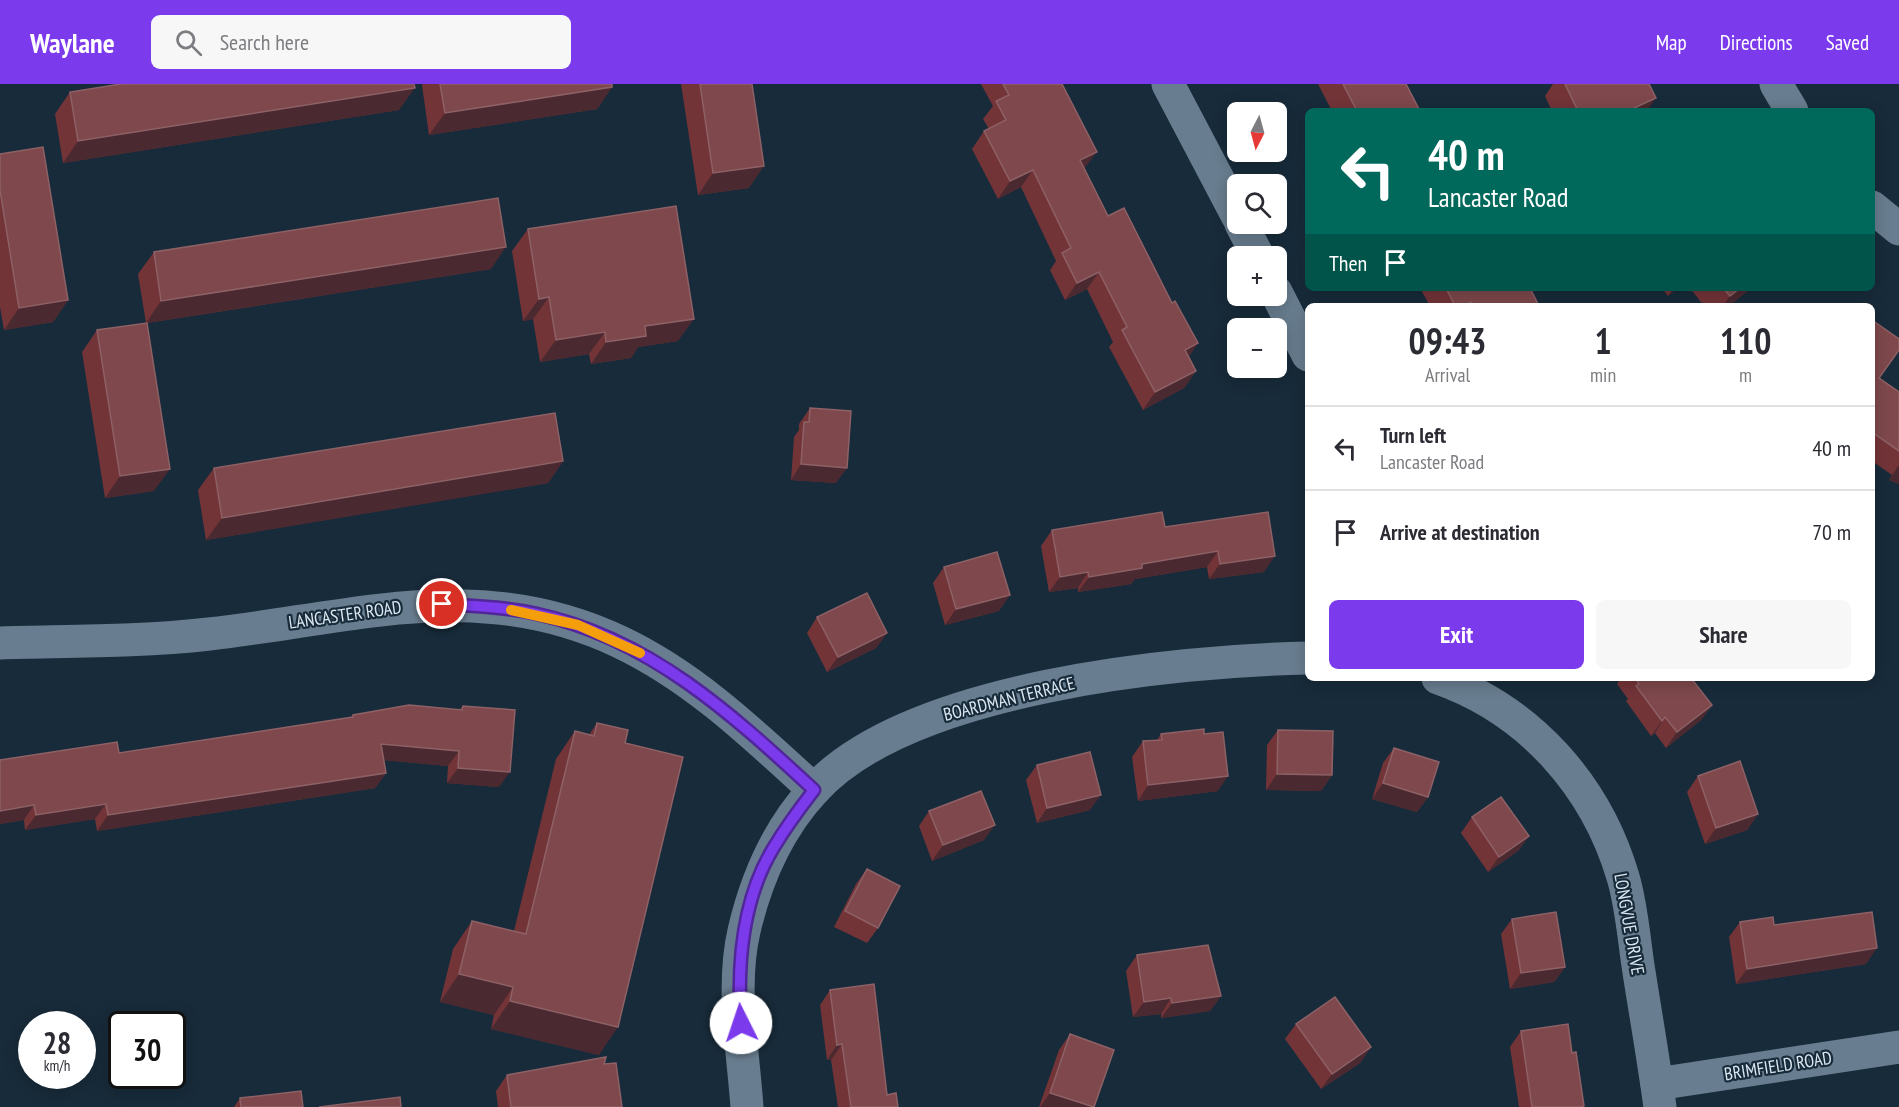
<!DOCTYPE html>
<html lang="en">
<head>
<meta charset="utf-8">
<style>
	:root { --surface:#fff; --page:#f7f7f7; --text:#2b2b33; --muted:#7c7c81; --line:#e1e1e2; --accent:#7c3aed }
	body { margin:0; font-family:"PT Sans Narrow",sans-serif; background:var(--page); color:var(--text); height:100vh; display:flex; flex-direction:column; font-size:22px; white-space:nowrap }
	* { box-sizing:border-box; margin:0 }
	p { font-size:20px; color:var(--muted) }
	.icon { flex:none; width:33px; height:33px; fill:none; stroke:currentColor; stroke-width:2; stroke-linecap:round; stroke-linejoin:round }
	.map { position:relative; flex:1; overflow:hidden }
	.side { position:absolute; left:1305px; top:219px; width:570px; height:378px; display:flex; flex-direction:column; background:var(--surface); border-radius:9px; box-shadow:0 3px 15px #0003 }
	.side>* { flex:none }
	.top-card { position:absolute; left:1305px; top:24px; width:570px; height:183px; border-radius:9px; box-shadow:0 3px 15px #0003; background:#00695c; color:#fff; overflow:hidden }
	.needle { width:39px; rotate:186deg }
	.controls { position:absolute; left:1227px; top:18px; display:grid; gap:12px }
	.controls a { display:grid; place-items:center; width:60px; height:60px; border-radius:9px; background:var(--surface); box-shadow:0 3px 15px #0003; font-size:30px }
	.speed { position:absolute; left:18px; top:927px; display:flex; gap:12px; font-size:30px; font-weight:700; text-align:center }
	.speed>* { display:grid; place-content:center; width:78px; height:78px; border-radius:50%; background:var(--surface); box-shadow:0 3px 15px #0003; line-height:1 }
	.speed small { font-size:15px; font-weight:400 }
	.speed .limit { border:3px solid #111; border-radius:9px; background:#fff; color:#111 }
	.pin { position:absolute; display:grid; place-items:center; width:51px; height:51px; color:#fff; margin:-26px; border:3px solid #fff; border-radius:50%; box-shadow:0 2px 6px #0007 }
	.me { position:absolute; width:66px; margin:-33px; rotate:356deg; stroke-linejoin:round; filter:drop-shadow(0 0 4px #0008) }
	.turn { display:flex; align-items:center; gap:21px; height:126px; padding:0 24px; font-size:27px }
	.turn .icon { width:78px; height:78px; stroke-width:2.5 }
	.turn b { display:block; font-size:42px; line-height:51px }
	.then { display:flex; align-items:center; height:57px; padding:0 24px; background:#0003; gap:12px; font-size:22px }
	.eta { display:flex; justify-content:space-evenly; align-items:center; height:102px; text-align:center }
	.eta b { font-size:36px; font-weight:700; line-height:42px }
	.primary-button { display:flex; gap:12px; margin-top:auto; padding:12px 24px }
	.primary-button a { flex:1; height:69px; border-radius:9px; background:var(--accent); color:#fff; font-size:24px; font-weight:700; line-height:69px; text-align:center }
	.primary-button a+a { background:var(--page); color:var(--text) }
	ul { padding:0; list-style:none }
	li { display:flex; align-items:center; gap:18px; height:84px; padding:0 24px; border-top:2px solid var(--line) }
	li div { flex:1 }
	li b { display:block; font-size:22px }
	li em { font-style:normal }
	header { display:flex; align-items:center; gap:36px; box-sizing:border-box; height:84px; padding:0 30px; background:var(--accent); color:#fff }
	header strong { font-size:28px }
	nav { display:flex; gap:33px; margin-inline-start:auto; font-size:21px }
	.search { width:420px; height:54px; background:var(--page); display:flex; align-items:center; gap:15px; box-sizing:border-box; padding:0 21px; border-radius:9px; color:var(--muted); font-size:22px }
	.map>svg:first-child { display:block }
</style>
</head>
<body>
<header>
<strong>Waylane</strong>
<div class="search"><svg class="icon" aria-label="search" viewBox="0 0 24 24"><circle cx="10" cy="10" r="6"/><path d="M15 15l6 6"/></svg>Search here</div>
<nav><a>Map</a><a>Directions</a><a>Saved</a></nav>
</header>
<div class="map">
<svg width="1899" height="1023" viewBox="0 0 1899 1023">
	<rect width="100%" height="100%" fill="#182b3a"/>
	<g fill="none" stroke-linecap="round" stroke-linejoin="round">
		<g stroke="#687d8f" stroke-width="33">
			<path d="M1168,0L1238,133"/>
			<path d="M1776,0L1792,27"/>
			<path d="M1872,123L1899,145"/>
			<path d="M1241,140L1258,172"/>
			<path d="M1276,208L1308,271"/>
			<path d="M0,559C69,557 140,558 209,550C353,534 479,491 620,558C694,593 754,651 814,706"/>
			<path d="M1438,594C1529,626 1596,701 1623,793C1632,823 1634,857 1639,888C1646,933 1654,978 1660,1023"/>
			<path d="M1657,1000L1899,963"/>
			<path d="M747,1023C743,966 731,903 744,847C756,795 777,746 814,706C908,603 1174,577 1308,574"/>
		</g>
	</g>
	<g fill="#733438">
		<path d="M423,0H612V3L597,25L429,51L422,1Z"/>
		<path d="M681,0H752L749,104L698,111Z"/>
		<path d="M981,0H1062L1084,85L1108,132L1172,219L1198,259L1189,272L1196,287L1184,304L1143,326L1109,263L1113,258L1087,205L1065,216L1050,186L1056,177L1021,103L998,115L972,65L984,47L989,45L983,35L993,22Z"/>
		<path d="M1318,0H1406L1420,27H1332Z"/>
		<path d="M1553,0H1649L1647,27H1552L1545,12Z"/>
		<path d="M70,8L399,26L63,79L55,30Z"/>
		<path d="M0,70L68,216L53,238L4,246L0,223Z"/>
		<path d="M528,145L678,257L638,263L631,274L591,280L589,270L540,278L533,235L523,237L512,167Z"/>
		<path d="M154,168L491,185L147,239L154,407L105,414L82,268L97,246L146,239L138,190Z"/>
		<path d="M1420,204H1530L1539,222H1430Z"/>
		<path d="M1662,204H1677L1668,212Z"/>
		<path d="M1690,204H1751L1729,222H1704Z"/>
		<path d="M1872,236L1880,294L1899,308V400L1889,396L1892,391L1872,377Z"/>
		<path d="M810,324L836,399L791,396L794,353L799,346V340Z"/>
		<path d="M563,377L548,399L206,456L198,406L214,384Z"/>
		<path d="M1165,443L1264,488L1209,495L1207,483L1135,495L1131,500L1078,508V504L1049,508L1041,462L1052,446Z"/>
		<path d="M944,483L999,527L945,541L933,499Z"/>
		<path d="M817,533L887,549L876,564L827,588L807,549Z"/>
		<path d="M1621,594H1691L1712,621L1701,636L1666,664L1655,649L1651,652L1626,617L1628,615L1617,600Z"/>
		<path d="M463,622L499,703L447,699L448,682L384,676L386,689L375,704L97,747L95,735L25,746L24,736L0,740L119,669L351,633L353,631L460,625Z"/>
		<path d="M597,639L625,659L599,971L491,945L494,931L440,918L453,865L472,837L514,847L556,675L575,647L589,651Z"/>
		<path d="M1278,646L1332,691L1321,707L1266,706L1267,661Z"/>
		<path d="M1161,650L1218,707L1138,717L1132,673L1143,657L1157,656Z"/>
		<path d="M1394,664L1428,713L1417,728L1372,715L1383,679Z"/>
		<path d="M1037,681L1090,726L1037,739L1026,696Z"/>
		<path d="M1698,692L1758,730L1747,746L1705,760L1687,708Z"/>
		<path d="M929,727L984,756L932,777L919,742Z"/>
		<path d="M1472,733L1529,752L1518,767L1488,788L1461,749Z"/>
		<path d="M867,785L878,844L867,859L834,843L856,800Z"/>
		<path d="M1512,835L1565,883L1554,898L1510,905L1501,850Z"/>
		<path d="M1740,838L1774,841L1866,880L1736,900L1729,853Z"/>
		<path d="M1137,871L1221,912L1210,927L1161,934V930L1133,933L1126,887Z"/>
		<path d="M830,906L887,1011L898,1023H838L831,976H827L820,921Z"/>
		<path d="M1296,940L1371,963L1360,979L1321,1005L1285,955Z"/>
		<path d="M1521,947L1572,969L1584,1022L1583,1023H1519L1510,963Z"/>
		<path d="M1070,950L1094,1023H1039L1059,966Z"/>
		<path d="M604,980L622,1023H498L496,1007L507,991Z"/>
		<path d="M240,1014L303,1023H234Z"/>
	</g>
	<g fill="#4a2930">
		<path d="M612,3L597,25L429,51L445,29Z"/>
		<path d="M415,4L399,26L63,79L78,57Z"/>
		<path d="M1656,14L1647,27H1628Z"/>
		<path d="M1097,68L1084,85L1080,76Z"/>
		<path d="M764,82L749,104L698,111L713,89Z"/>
		<path d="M1033,86L1021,103L998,115L1010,97Z"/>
		<path d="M506,163L491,185L146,239L161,217Z"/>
		<path d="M1099,188L1087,205L1065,216L1077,199Z"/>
		<path d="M1673,204H1677L1668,212Z"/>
		<path d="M1740,204H1751L1729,222H1723L1730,212Z"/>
		<path d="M549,213L533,235L523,237L539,215Z"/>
		<path d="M68,216L53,238L4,246L19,224Z"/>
		<path d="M694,235L678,257L638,263L631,274L591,280L606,258L645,242Z"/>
		<path d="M605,248L589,270L540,278L556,256Z"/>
		<path d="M1198,259L1185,277V266Z"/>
		<path d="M1196,287L1184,304L1143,326L1155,308Z"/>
		<path d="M563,377L548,399L206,456L222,434Z"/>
		<path d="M801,380L847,384L836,399L791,396Z"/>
		<path d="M1899,381V400L1889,396Z"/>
		<path d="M170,385L154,407L105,414L120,392Z"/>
		<path d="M1218,467L1207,483L1135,495L1131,500L1078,508L1089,493L1142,480Z"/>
		<path d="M1275,472L1264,488L1209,495L1220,480Z"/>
		<path d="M1088,488L1078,504L1049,508L1060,493Z"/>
		<path d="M1010,511L999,527L945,541L956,525Z"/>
		<path d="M887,549L876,564L827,588L838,573Z"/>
		<path d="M1712,621L1701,636L1666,664L1677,648Z"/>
		<path d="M1665,633L1655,649L1651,652L1662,637Z"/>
		<path d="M381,660L459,667L448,682L370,675Z"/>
		<path d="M458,684L510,688L499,703L447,699Z"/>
		<path d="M386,689L375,704L97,747L108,731Z"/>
		<path d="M1277,690L1332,691L1321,707L1266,706Z"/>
		<path d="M1228,692L1218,707L1138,717L1148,701Z"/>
		<path d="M1383,699L1428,713L1417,728L1372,715Z"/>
		<path d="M1101,711L1090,726L1037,739L1047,724Z"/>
		<path d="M106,720L95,735L25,746L36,731Z"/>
		<path d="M34,721L24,736L0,740V727Z"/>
		<path d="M1758,730L1747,746L1705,760L1716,744Z"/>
		<path d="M995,741L984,756L932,777L943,761Z"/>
		<path d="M1529,752L1518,767L1488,788L1499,773Z"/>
		<path d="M1877,864L1866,880L1736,900L1747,885Z"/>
		<path d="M1565,883L1554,898L1510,905L1521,889Z"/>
		<path d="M459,890L513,903L494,931L440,918Z"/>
		<path d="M1221,912L1210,927L1161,934L1172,919Z"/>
		<path d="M1171,914L1161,930L1133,933L1144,918Z"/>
		<path d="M510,917L618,943L599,971L491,945Z"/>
		<path d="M842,960L831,976H827L837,961Z"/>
		<path d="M1371,963L1360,979L1321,1005L1332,990Z"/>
		<path d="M1050,1009L1092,1023H1040Z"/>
	</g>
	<g fill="#7e484c" stroke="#8d6166" stroke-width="1.5">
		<path d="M121,0H414L415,4L78,57L70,8Z"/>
		<path d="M440,0H612V3L445,29Z"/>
		<path d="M700,0H752L764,82L713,89Z"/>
		<path d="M1003,0H1062L1097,68L1080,76L1108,132L1124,124L1172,219L1175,217L1198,259L1185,266L1196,287L1155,308L1122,246L1127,243L1099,188L1077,199L1062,169L1071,164L1033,86L1010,97L984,47L1006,36L996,17L1009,11Z"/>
		<path d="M1343,0H1406L1420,27H1357Z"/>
		<path d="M1565,0H1649L1656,14L1628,27H1578Z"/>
		<path d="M43,63L68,216L19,224L0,106V70Z"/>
		<path d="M498,114L506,163L161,217L154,168Z"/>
		<path d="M676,122L694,235L645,242L646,252L606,258L605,248L556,256L549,213L539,215L528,145Z"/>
		<path d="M1446,204H1530L1539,222H1472L1471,218L1463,222H1455Z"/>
		<path d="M1723,204H1740L1730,212Z"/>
		<path d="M1872,236L1899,255V266L1879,294L1899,308V367L1872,348Z"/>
		<path d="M147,239L170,385L120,392L97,246Z"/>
		<path d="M810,324L851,327L847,384L801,380L804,338H809Z"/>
		<path d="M555,329L563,377L222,434L214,384Z"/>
		<path d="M1162,428L1165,443L1268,428L1275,472L1220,480L1218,467L1142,480V484L1089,493L1088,488L1060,493L1052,446Z"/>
		<path d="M997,468L1010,511L956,525L944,483Z"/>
		<path d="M867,509L887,549L838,573L817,533Z"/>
		<path d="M1635,594H1691L1712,621L1677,648L1665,633L1662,637L1636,602L1639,600Z"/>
		<path d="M409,621L462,626L463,622L515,626L510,688L458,684L459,667L381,660L386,689L108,731L106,720L36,731L34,721L0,727V676L117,658L119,669L353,633V631Z"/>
		<path d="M597,639L628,646L625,659L683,673L618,943L510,917L513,903L459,890L472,837L526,850L575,647L594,652Z"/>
		<path d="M1204,645V650L1223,648L1228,692L1148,701L1143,657L1162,656L1161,650Z"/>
		<path d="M1278,646L1333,647L1332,691L1277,690Z"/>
		<path d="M1394,664L1439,678L1428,713L1383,699Z"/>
		<path d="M1090,668L1101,711L1047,724L1037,681Z"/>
		<path d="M1740,677L1758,730L1716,744L1698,692Z"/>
		<path d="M981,707L995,741L943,761L929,727Z"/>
		<path d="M1501,713L1529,752L1499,773L1472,733Z"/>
		<path d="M867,785L900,802L878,844L845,827Z"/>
		<path d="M1556,828L1565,883L1521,889L1512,835Z"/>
		<path d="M1872,828L1877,864L1747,885L1740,838L1773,833L1774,841Z"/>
		<path d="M1208,861L1221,912L1172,919L1171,914L1144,918L1137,871Z"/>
		<path d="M874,900L887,1011L896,1009L898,1023H851L842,960L837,961L830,906Z"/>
		<path d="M1335,913L1371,963L1332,990L1296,940Z"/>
		<path d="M1568,940L1572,969L1576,968L1584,1022L1580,1023H1532L1521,947Z"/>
		<path d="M1070,950L1114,966L1094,1023L1050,1009Z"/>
		<path d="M606,973L604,980L616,979L622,1023H511L507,991Z"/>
		<path d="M301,1007L303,1023H241L240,1014Z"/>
		<path d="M400,1013L401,1023H319Z"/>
	</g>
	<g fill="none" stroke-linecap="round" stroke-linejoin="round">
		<g stroke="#51269a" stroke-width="15">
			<path id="route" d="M442,520C473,522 506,523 537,530C649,554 732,630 814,706C800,724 786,743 774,763C742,815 737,880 741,939"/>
		</g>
		<use href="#route" stroke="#7c3aed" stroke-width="10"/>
		<path stroke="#f59e0b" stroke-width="10" d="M511,526L578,541L640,569"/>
	</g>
	<g text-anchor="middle" stroke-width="4.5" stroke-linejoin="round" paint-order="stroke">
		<g font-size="18" fill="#dbe7f1" stroke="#182b3a">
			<text transform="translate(345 531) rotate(-8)" y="6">LANCASTER ROAD</text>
			<text transform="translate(1009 615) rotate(-14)" y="6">BOARDMAN TERRACE</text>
			<text transform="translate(1629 840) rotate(80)" y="6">LONGVUE DRIVE</text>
			<text transform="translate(1778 982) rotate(-9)" y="6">BRIMFIELD ROAD</text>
		</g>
	</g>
</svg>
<div class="controls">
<a><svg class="needle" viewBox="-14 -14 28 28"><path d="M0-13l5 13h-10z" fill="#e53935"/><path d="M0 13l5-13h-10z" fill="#7c7c81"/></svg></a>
<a><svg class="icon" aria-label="search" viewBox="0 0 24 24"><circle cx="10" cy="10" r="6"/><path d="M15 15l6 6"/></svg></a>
<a>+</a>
<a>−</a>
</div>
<div class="speed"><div>28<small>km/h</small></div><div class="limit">30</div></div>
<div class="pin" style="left:442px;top:520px;background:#d93025"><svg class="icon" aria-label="arrive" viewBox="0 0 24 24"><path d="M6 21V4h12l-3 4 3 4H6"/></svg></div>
<svg class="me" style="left:741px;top:939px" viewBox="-20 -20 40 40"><circle r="19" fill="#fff"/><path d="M0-13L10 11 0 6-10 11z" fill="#7c3aed"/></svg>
<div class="top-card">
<div class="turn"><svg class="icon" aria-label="left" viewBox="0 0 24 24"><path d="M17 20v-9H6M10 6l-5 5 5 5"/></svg><div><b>40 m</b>Lancaster Road</div></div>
<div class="then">Then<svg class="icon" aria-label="arrive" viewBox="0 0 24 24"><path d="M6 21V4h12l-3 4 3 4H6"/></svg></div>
</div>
<section class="side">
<div class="eta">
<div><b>09:43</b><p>Arrival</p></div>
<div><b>1</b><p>min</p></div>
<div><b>110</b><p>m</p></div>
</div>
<ul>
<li><svg class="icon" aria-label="left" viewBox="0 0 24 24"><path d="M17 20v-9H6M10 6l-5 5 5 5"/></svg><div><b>Turn left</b><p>Lancaster Road</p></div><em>40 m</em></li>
<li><svg class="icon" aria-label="arrive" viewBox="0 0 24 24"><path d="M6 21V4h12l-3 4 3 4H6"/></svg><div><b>Arrive at destination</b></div><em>70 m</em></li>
</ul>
<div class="primary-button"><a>Exit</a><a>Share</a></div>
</section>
</div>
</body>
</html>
